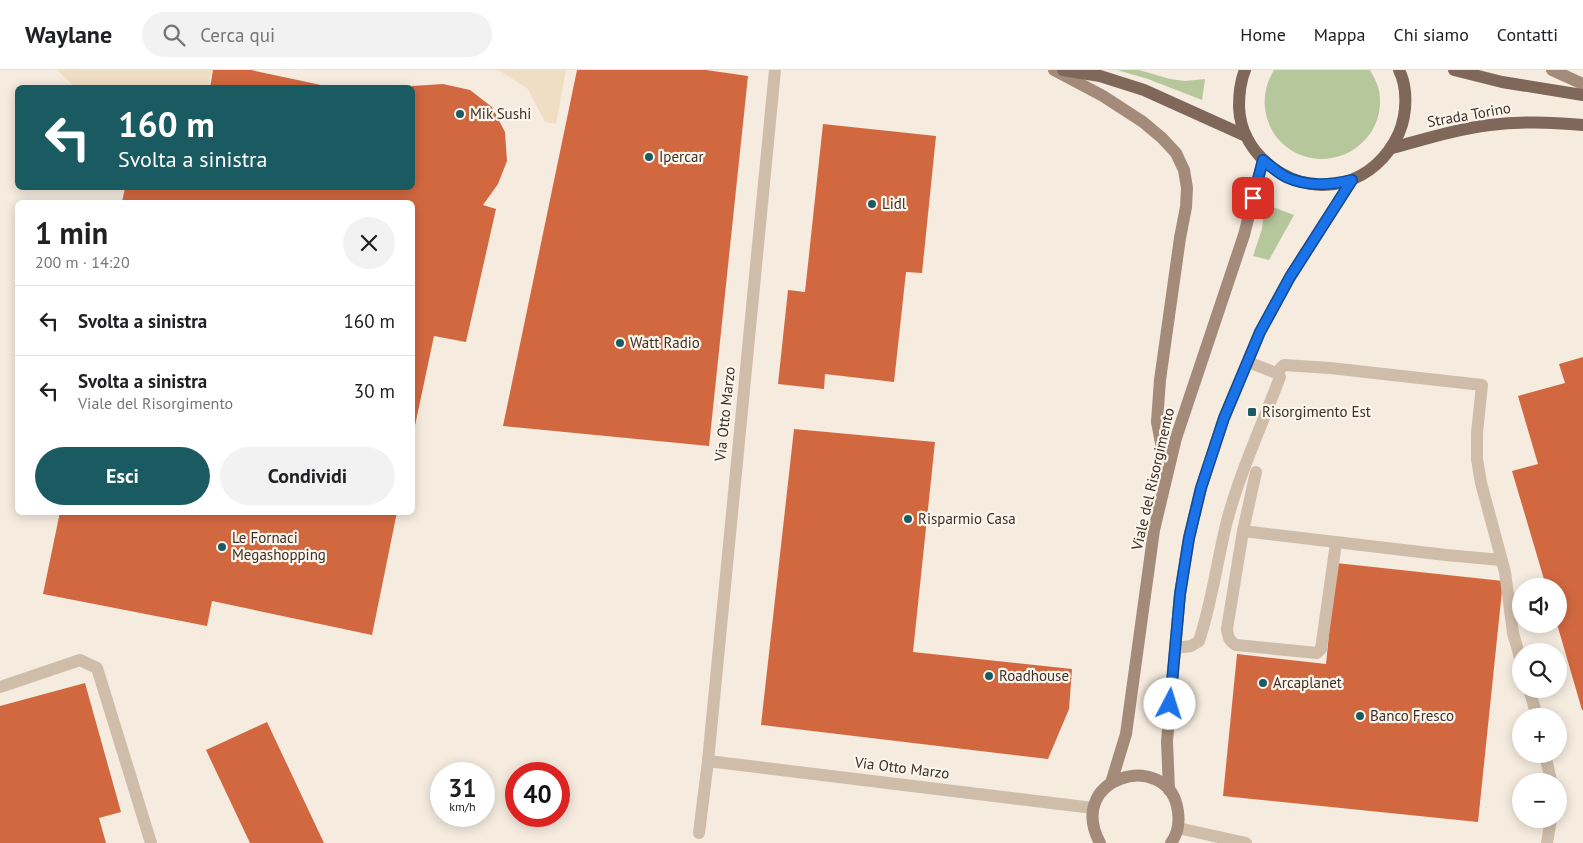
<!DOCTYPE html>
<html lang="it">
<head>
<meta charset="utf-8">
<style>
	:root { --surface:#fff; --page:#f2f2f2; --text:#202124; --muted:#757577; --line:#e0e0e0; --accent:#1a5b62 }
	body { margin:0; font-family:"PT Sans",sans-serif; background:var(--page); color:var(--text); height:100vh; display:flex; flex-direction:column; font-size:19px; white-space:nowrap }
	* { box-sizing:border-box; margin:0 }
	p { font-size:16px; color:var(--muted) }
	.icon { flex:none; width:28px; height:28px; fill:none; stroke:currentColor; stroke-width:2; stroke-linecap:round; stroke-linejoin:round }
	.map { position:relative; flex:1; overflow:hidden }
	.sheet { position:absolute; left:15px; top:130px; width:400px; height:315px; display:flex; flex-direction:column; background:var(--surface); border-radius:8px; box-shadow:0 2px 12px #0003 }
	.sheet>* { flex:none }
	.guide { position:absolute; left:15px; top:15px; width:400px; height:105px; border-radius:8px; box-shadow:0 2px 12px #0003; background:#1a5b62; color:#fff; overflow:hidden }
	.tools { position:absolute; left:1512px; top:508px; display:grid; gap:10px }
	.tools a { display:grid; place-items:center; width:55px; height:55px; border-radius:50%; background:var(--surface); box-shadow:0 2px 12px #0003; font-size:25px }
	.speed { position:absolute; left:430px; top:692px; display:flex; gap:10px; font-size:25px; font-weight:700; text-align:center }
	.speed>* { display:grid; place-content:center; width:65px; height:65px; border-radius:50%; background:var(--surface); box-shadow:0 2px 12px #0003; line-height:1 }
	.speed small { font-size:12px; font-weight:400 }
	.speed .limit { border:8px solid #d22; background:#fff; color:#111 }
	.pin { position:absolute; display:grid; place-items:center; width:42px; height:42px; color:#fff; margin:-21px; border-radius:10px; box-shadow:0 2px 8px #0006 }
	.me { position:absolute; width:55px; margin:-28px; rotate:5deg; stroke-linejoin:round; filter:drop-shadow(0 0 4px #0008) }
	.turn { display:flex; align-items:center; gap:18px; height:105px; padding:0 20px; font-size:22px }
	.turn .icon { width:65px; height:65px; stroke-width:2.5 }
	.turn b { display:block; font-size:35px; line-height:42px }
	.round { display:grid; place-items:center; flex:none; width:52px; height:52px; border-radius:26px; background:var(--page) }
	.headline { display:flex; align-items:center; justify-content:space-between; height:85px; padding:0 20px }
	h1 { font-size:30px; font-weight:700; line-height:38px }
	.button { display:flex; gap:10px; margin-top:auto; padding:10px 20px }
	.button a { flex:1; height:58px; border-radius:30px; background:var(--accent); color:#fff; font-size:20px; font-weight:700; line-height:58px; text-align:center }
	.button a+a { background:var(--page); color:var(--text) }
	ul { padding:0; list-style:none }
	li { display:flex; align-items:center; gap:15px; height:70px; padding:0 20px; border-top:1px solid var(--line) }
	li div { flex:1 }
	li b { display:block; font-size:19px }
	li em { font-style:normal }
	header { display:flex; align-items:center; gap:30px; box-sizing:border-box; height:70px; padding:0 25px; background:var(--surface); border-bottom:1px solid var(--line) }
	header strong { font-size:24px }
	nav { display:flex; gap:28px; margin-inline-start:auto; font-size:18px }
	.search { width:350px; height:45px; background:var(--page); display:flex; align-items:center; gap:12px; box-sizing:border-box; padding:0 18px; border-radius:28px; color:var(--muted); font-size:19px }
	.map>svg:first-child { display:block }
</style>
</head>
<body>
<header>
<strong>Waylane</strong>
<div class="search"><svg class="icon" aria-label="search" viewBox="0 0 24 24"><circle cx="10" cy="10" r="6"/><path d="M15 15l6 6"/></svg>Cerca qui</div>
<nav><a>Home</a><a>Mappa</a><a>Chi siamo</a><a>Contatti</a></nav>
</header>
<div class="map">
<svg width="1583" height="773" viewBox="0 0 1583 773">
	<rect width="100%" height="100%" fill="#f5ebdf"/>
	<g fill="#b7c79c">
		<path d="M1117,0H1139L1170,9L1185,11L1205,9L1202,30L1148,9Z"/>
		<path d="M1274,0H1370C1375,9 1380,18 1380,29C1382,77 1327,106 1288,78C1279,71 1272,63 1268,51C1262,34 1264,16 1274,0Z"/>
		<path d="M1265,134L1294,145L1269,190L1253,186L1262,159Z"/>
	</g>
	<g fill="#efddc4">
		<path d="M57,0H212L208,17L76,18Z"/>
		<path d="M495,0H566L556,54L545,52L528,19L502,2Z"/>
	</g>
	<g fill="#d26840">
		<path d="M213,0H251L335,18H210Z"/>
		<path d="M577,0H706L748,6L709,376L503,356Z"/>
		<path d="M443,14L470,20L492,37L505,62L507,91L498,114L483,135L496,139L466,272L434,266L413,365L412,132H122L125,118H412V16Z"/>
		<path d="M823,54L936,66L922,203L906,202L894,312L825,304L824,319L778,314L788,220L805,222Z"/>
		<path d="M1583,287V640H1582L1557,554H1559V516H1546L1512,401L1538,394L1518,326L1565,313L1559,294Z"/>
		<path d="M794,359L935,372L913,582L1072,599L1069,639L1048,689L761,655Z"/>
		<path d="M60,442H397L372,565L212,531L207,556L43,524Z"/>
		<path d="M1336,493L1503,511L1478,752L1223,726L1237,584L1326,594Z"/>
		<path d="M85,613L121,742L99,748L106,773H0V636Z"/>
		<path d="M267,652L324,773H250L206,680Z"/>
	</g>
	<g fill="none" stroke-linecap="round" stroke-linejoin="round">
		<g stroke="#cfbca9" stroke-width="12">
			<path d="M1276,303L1284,295L1330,298L1482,315L1477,363V389L1481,413L1505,502L1513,563L1521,591"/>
			<path d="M1256,402L1243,461L1227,559C1228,567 1229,571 1236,575L1317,583L1321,579L1336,473"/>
			<path d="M1243,461L1446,485L1501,490"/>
			<path d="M1175,578L1191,576L1199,571C1212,532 1217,491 1227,451C1240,402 1262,355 1280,307L1276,303L1248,292"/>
			<path d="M0,617L80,590L97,598L151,773"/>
			<path d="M1529,619L1537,646"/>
			<path d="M1545,684L1551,711"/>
			<path d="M1547,773L1551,749"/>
		</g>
		<g stroke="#cfbca9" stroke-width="12">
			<path d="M775,0L708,691L1093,738"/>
			<path d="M1178,758L1246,773"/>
			<path d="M699,763L708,691"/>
		</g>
		<g stroke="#a38a79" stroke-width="12">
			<path d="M1054,0L1103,26L1143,52L1162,68L1176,83L1184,100L1187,118L1186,137L1180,168L1160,310L1157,352L1166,400"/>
			<path d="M1552,0L1583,14"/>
			<path d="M1111,713L1126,664L1154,460L1176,368L1244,165L1263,90"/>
			<path d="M1169,720L1167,671L1180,524L1189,468L1201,418L1224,348L1260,262L1290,207L1352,110"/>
			<path d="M1100,773C1065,707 1164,680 1177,736C1180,749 1179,762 1171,773"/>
		</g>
		<g stroke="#7f6759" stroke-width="12">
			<path d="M1063,0L1100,6L1144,20L1246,66"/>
			<path d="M1245,0C1240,12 1239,24 1239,37C1240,62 1253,83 1273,98C1319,131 1376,114 1399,63C1407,44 1408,18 1399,0"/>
			<path d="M1454,0L1502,12L1583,25"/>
			<path d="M1392,78C1425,69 1457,59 1490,55C1521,51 1553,52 1583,55"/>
		</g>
	</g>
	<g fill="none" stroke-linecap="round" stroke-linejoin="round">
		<g stroke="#114b97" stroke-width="12">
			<path id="route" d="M1170,634L1180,524L1189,468L1201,418L1224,348L1260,262L1290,207L1352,110C1330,115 1308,117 1286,107C1278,103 1270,96 1263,90L1253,128"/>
		</g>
		<use href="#route" stroke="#1a73e8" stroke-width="9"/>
	</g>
	<g fill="#1a5b62" stroke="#fcf5ec" stroke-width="2">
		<circle cx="460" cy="44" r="5"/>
		<circle cx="649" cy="87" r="5"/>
		<circle cx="872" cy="134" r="5"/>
		<circle cx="620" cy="273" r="5"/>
		<rect x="1247" y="337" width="10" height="10" rx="2.5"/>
		<circle cx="908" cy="449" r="5"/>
		<circle cx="222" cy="477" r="5"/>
		<circle cx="989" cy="606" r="5"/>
		<circle cx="1263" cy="613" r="5"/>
		<circle cx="1360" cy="646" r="5"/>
	</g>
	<g text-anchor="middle" stroke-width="4.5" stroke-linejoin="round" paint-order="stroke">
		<g font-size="15" fill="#3c3029" stroke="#fcf5ec" text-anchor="start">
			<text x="470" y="49">Mik Sushi</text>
			<text x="659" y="92">Ipercar</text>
			<text x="882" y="139">Lidl</text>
			<text x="630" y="278">Watt Radio</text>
			<text x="1262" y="347">Risorgimento Est</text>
			<text x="918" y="454">Risparmio Casa</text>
			<text x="232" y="473">Le Fornaci<tspan x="232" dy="17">Megashopping</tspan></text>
			<text x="999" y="611">Roadhouse</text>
			<text x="1273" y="618">Arcaplanet</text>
			<text x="1370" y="651">Banco Fresco</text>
		</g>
		<g font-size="15" fill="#3c3029" stroke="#fcf5ec">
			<text transform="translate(1469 45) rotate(-10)" y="5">Strada Torino</text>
			<text transform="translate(725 344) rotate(-84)" y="5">Via Otto Marzo</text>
			<text transform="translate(1153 409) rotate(-77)" y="5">Viale del Risorgimento</text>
			<text transform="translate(902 698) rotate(7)" y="5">Via Otto Marzo</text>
		</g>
	</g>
</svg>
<div class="tools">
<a><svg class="icon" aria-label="sound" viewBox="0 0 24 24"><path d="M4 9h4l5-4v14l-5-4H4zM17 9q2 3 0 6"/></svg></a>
<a><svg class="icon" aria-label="search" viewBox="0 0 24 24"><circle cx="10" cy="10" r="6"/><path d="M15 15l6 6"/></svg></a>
<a>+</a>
<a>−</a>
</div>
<div class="speed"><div>31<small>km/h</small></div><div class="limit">40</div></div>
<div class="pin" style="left:1253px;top:128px;background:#d93025"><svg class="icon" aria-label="arrive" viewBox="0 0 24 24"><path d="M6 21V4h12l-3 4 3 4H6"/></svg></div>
<svg class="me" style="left:1170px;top:634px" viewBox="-20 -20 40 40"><circle r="19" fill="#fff"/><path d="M0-13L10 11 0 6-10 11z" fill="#1a73e8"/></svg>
<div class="guide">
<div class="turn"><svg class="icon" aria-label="left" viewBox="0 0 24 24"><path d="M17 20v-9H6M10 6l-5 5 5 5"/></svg><div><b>160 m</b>Svolta a sinistra</div></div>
</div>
<section class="sheet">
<div class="headline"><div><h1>1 min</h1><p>200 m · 14:20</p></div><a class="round"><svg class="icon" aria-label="close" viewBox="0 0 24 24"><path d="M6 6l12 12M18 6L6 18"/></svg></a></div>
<ul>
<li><svg class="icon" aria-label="left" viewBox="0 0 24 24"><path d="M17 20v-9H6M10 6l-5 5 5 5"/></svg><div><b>Svolta a sinistra</b></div><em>160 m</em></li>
<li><svg class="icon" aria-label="left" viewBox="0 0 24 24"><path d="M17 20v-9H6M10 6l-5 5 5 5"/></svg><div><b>Svolta a sinistra</b><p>Viale del Risorgimento</p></div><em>30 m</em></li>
</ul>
<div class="button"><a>Esci</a><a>Condividi</a></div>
</section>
</div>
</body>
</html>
